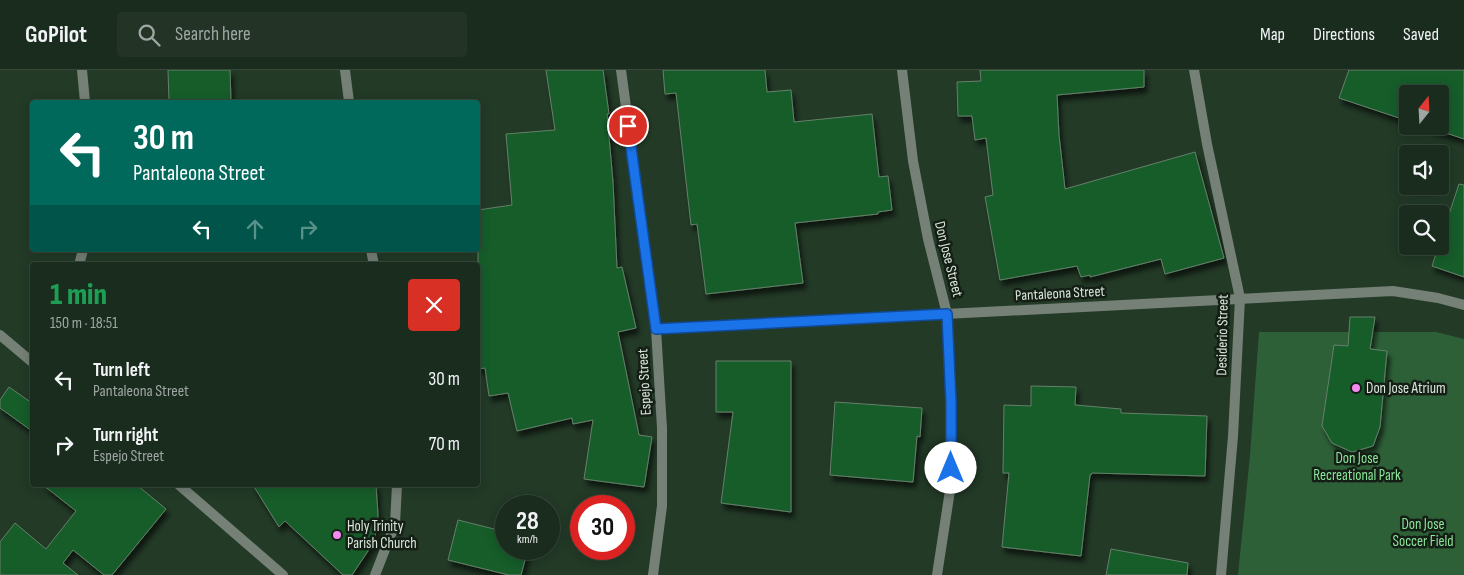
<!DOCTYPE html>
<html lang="en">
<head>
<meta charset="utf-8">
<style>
	:root { --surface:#1a2c1d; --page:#233426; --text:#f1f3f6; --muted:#9fa7a4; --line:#38483b }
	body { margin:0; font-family:"Sofia Sans Condensed",sans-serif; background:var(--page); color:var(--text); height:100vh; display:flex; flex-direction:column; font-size:19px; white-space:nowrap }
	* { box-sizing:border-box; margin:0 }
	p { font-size:16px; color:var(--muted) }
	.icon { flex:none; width:28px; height:28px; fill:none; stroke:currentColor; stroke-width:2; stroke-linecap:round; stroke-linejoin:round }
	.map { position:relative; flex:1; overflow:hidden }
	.side { position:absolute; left:30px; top:192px; width:450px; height:225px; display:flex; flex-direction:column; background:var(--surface); border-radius:5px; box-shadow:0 2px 12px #0003,0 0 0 1px var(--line) }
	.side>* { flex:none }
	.top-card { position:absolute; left:30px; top:30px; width:450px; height:152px; border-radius:5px; box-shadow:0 2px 12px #0003,0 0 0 1px var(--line); background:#00695c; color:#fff; overflow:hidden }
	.needle { width:32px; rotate:18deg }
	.fabs { position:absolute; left:1399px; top:15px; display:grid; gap:10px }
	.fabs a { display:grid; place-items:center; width:50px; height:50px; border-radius:5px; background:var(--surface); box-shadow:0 2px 12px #0003,0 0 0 1px var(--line); font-size:25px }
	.speed { position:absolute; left:495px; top:425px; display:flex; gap:10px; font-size:25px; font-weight:700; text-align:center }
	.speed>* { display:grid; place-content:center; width:65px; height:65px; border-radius:50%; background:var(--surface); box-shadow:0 2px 12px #0003,0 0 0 1px var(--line); line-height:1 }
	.speed small { font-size:12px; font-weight:400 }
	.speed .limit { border:8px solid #d22; background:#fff; color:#111 }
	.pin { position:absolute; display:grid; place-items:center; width:42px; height:42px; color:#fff; margin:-21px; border:2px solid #fff; border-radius:50%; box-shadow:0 1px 5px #0007 }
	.me { position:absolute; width:55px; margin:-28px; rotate:0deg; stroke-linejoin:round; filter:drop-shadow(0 0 4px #0008) }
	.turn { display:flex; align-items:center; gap:18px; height:105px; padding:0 20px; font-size:22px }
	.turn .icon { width:65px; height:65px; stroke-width:2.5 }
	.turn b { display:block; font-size:35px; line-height:42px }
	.lanes { display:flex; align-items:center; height:48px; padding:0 20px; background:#0003; justify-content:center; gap:25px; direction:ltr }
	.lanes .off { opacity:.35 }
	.round { display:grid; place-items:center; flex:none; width:52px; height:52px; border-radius:5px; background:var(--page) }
	.headline { display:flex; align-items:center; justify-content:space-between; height:85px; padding:0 20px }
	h1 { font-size:30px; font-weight:800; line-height:38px; color:#1e9e55 }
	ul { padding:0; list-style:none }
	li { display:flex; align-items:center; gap:15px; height:65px; padding:0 20px }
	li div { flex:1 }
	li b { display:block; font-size:19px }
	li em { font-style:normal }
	header { display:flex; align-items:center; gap:30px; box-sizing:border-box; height:70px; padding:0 25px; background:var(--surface); border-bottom:1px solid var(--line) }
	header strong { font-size:24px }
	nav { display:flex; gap:28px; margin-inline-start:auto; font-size:18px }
	.search { width:350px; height:45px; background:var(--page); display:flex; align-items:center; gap:12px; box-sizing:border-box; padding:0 18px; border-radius:5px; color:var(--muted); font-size:19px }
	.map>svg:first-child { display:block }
</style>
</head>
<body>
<header>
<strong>GoPilot</strong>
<div class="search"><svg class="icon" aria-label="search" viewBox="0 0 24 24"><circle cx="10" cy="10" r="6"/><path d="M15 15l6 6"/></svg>Search here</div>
<nav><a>Map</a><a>Directions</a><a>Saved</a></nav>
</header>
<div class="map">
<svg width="1464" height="505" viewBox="0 0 1464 505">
	<defs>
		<filter id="shadow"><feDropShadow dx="3" dy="5.5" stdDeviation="2.5" flood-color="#0009"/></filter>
	</defs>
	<rect width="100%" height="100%" fill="#233a27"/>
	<path fill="#2e6038" d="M1259,262H1436L1464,269V505H1238L1250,385Z"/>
	<g fill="#135d29" stroke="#66806a" filter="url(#shadow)">
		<path d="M168,0H230L231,32H169Z"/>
		<path d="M546,0H603L609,44H607L613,112L617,198L622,197L636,258L618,262L639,365L652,367L644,417L584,409L593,350L573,354L572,348L517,361L508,323L489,326L485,298L478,299V140L512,135L506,64L555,60Z"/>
		<path d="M663,0H765L767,22L791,20L794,52L872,44L879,107L888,106L892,140L878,142V144L795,153L803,213L706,224L697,154L691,155L676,23L665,24Z"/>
		<path d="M980,0H1144V17L1057,25L1059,65L1065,119L1195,82L1224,188L1165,204L1161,189L1090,207V205L1081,207L1077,196L1000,210L985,127L993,125L986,68L975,70L972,46H958L957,12L981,11Z"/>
		<path d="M1349,0H1464V69L1425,56H1440V24H1408V51L1339,28Z"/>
		<path d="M1459,114L1464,115V207L1432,196Z"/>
		<path d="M1350,247H1375L1370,279L1387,281L1380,357L1373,376L1352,382L1332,373L1322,356L1334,275L1348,276Z"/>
		<path d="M716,291H791V442L721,433L733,342H716Z"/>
		<path d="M1031,316L1076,317L1075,335L1121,339V343L1207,346L1205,406L1092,403L1091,405H1090L1081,486L1002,477L1009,403H1003L1004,335L1031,336Z"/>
		<path d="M9,317L32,333V361L0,338V330Z"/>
		<path d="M835,332L922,338L920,367L917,366L913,412L830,405Z"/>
		<path d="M43,415H137L166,439L112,505H104L73,480L63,493L78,505H0V472L15,453L46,479L76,441Z"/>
		<path d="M253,415H376L378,445L374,472L352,505H343L285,451L279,457Z"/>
		<path d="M458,450L506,462V479H528L521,505H509L448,490Z"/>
		<path d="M1111,479L1188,493L1187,505H1106Z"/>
	</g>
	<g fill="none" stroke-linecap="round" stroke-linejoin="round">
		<g stroke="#758077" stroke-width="10">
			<path d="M82,0L85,32"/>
			<path d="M345,0L349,32"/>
			<path d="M621,0L656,259L662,358V436L653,505"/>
			<path d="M902,0L913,91L928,169L947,244L951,332V414L937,505"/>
			<path d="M1194,0L1207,74L1240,228L1233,366L1221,505"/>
			<path d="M371,180L374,195"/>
			<path d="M79,195L83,180"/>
			<path d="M656,259L1393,221L1438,228L1464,235"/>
			<path d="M0,265L32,292"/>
			<path d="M179,415L283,505"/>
			<path d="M375,505L395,454L397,415"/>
		</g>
	</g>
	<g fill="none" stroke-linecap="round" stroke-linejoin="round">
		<g stroke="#114b97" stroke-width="12">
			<path id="route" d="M628,56L656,259L947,244L951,332V398"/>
		</g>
		<use href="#route" stroke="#1a73e8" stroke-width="9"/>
	</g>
	<g fill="#f489f0" stroke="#141e15" stroke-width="2">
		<circle cx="1356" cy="318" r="5"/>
		<circle cx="337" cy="465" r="5"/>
	</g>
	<g text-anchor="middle" stroke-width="5" stroke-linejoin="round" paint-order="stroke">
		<g font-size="15" fill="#d9e7da" stroke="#141e15">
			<text transform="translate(949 189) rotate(76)" y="5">Don Jose Street</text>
			<text transform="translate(1060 223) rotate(-3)" y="5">Pantaleona Street</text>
			<text transform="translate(1222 265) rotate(-89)" y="5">Desiderio Street</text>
			<text transform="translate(644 312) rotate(-93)" y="5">Espejo Street</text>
		</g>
		<g font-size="15" fill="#d9e7da" stroke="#141e15" text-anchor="start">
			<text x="1366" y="323">Don Jose Atrium</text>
			<text x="347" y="461">Holy Trinity<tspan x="347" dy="17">Parish Church</tspan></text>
		</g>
		<g font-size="15" fill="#8ae79a" stroke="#141e15">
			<text x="1357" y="393">Don Jose<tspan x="1357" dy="17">Recreational Park</tspan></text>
			<text x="1423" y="459">Don Jose<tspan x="1423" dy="17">Soccer Field</tspan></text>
		</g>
	</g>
</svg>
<div class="fabs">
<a><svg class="needle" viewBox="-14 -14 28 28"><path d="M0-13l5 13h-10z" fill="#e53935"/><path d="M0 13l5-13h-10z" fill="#9fa7a4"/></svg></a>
<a><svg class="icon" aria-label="sound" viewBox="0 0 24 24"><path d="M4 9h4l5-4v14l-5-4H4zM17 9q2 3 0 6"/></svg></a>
<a><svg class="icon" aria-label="search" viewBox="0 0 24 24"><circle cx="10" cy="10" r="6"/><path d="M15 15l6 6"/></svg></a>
</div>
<div class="speed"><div>28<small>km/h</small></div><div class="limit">30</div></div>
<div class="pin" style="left:628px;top:56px;background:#d93025"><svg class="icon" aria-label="arrive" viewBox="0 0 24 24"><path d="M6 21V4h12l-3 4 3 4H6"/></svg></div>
<svg class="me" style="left:951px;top:398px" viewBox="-20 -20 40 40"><circle r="19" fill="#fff"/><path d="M0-13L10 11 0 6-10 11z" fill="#1a73e8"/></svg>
<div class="top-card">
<div class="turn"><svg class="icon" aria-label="left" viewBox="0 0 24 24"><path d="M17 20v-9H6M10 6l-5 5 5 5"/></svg><div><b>30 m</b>Pantaleona Street</div></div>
<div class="lanes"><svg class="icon" aria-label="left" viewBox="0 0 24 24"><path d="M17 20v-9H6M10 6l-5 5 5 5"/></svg><svg class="icon off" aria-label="ahead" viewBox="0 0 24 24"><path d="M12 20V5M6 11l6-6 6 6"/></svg><svg class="icon off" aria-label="right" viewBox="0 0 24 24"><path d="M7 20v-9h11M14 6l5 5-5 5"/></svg></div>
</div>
<section class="side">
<div class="headline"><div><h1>1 min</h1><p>150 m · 18:51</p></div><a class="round" style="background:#d93025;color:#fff"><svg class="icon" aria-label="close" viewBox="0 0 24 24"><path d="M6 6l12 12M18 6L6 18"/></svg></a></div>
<ul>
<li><svg class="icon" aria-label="left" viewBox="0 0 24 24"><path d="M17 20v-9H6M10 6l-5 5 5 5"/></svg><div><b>Turn left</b><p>Pantaleona Street</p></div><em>30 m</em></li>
<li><svg class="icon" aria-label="right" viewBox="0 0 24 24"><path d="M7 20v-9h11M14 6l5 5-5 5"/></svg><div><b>Turn right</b><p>Espejo Street</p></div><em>70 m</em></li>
</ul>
</section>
</div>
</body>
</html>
